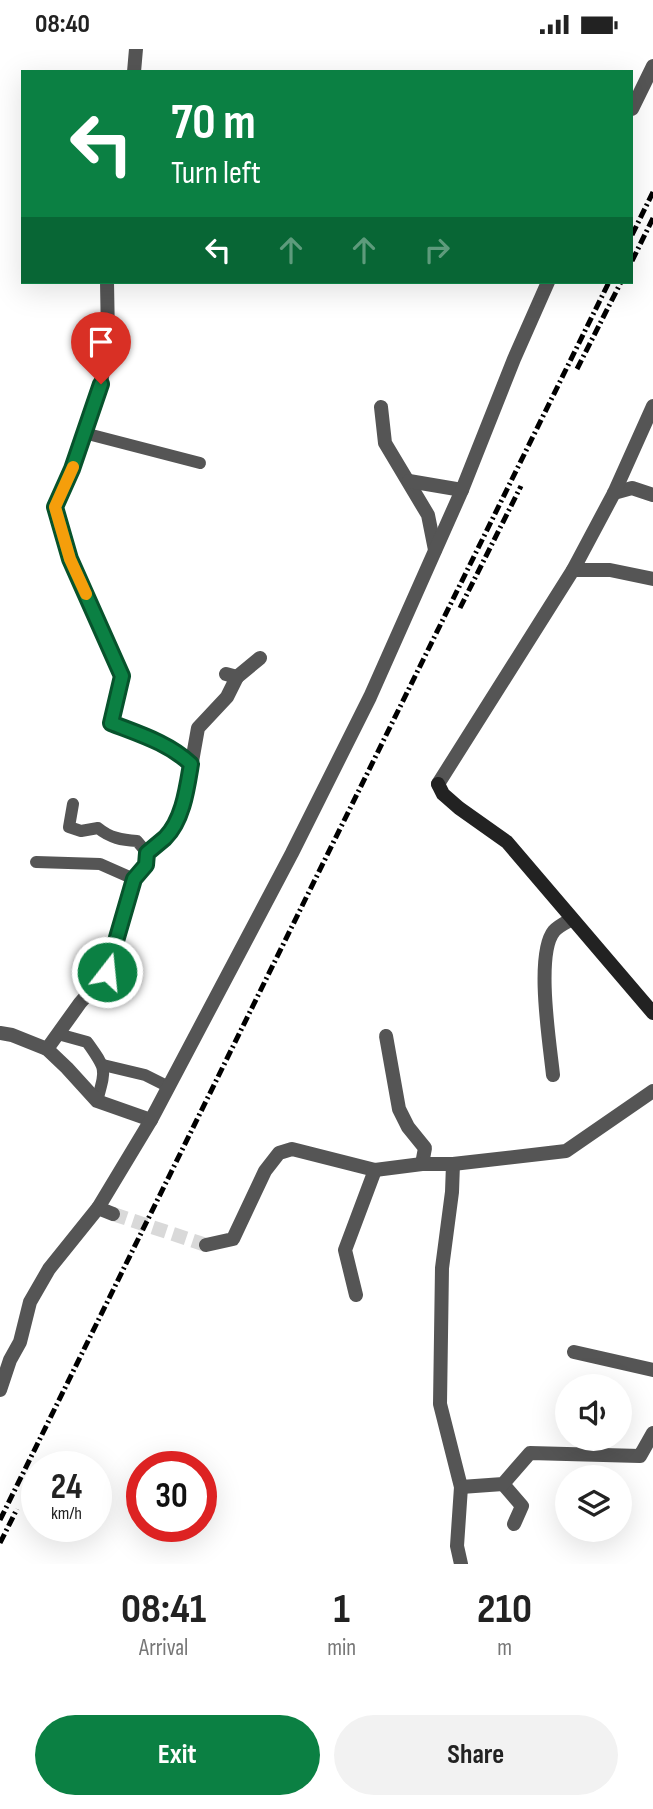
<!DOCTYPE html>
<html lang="en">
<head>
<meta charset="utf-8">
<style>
	:root { --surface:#fff; --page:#f2f2f2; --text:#222; --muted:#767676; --accent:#0b8043 }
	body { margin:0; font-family:"Sofia Sans Condensed",sans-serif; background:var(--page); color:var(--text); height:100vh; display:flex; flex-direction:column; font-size:26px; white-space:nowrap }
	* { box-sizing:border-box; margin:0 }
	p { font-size:23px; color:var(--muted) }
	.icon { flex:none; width:38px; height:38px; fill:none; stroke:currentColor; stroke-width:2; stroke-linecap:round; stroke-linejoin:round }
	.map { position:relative; height:1515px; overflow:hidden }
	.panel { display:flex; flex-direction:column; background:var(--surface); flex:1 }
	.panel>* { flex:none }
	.banner { position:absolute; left:21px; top:21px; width:612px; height:214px; border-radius:0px; box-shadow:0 7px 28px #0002; background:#0b8043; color:#fff; overflow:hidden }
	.fabs { position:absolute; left:555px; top:1325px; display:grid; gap:14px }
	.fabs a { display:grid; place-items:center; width:77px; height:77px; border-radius:50%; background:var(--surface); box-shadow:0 7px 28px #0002; font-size:35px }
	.speed { position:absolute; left:21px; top:1402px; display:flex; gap:14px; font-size:35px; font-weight:700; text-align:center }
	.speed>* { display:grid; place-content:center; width:91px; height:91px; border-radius:50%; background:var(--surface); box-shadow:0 7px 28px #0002; line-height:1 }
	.speed small { font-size:18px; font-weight:400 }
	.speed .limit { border:10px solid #d22; background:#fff; color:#111 }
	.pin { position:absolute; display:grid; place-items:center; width:60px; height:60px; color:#fff; margin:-72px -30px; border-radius:50% 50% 50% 0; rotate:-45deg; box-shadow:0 0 7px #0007 }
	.pin .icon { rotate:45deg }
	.me { position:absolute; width:77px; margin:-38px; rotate:16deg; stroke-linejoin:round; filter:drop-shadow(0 0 5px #0008) }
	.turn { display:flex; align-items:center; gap:24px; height:147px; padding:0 35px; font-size:32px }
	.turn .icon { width:91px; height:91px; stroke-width:2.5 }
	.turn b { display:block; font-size:49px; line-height:60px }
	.lanes { display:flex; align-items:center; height:66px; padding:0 35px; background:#0003; justify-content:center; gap:35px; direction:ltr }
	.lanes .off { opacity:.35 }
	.eta { display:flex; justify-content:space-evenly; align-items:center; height:119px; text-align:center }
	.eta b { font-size:42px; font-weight:700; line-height:49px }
	.action { display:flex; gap:14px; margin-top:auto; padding:14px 35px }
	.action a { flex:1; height:80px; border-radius:42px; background:var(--accent); color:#fff; font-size:28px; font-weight:700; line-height:80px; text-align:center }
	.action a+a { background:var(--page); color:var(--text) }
	.status { display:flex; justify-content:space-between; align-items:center; height:49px; padding:0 35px; background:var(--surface); direction:ltr }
	.status svg { height:19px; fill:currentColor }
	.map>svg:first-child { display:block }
</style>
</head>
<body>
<div class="status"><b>08:40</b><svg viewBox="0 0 49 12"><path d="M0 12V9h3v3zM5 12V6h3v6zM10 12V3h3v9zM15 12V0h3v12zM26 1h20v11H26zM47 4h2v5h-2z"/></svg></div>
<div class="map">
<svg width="653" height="1515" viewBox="0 0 653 1515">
	<rect width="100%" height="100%" fill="#fff"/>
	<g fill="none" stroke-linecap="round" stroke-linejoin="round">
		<path stroke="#d9d9d9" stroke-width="14" stroke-dasharray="14 7" stroke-linecap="butt" d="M113,1165L206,1196"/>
		<g stroke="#555" stroke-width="12">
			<path d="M84,384L200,414"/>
			<path d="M73,755L69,778L81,782L98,779C110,789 122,791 137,792L147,804"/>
			<path d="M36,813L100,815L134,830"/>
			<path d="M58,985L87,993C107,1021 106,1019 97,1052"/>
			<path d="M103,1016L145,1026L169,1038"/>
		</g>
		<g stroke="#555" stroke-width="14">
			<path d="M134,23L136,0"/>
			<path d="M632,60L653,17"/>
			<path d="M107,233L108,289L101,335L72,420L56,458L70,510L123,627L111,674C139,685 169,694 191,715"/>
			<path d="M381,358L385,394L428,466L435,501"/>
			<path d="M409,432L462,441"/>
			<path d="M614,444L632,439L653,446"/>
			<path d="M573,521H610L653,530"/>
			<path d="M237,628L260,609"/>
			<path d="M438,735L573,521L614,444L653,357"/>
			<path d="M0,984L12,986L47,1000L67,1019L97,1052L151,1071"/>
			<path d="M386,987L399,1060L408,1078L425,1099L422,1115"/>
			<path d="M47,1000L80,954L107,923L134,830L146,816L147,804L166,788L177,773L188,735L198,679L227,648L237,628L226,625"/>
			<path d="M553,1026C550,996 535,905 554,882C558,877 567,873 572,870"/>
			<path d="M453,1115L452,1143L442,1219L440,1355L461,1438L457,1497L461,1515"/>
			<path d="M98,1159L113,1165"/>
			<path d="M206,1196L233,1190L265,1122L279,1104L292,1100L375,1121L422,1115H453L566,1102L653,1042"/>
			<path d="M356,1246L345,1201L375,1121"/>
			<path d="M574,1303L653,1321"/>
			<path d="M0,1341L10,1311L20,1293L30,1253L49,1220L98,1159L151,1071L292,804L370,648L462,441L514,310L548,233"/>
			<path d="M503,1435L522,1457L514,1475"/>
			<path d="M461,1438L503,1435L530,1404L640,1407L653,1384"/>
		</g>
		<path stroke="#222" stroke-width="14" d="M438,735L443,745L459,759L507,793L653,964"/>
		<g stroke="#000" stroke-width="5" stroke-dasharray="10 3.5 2 3.5" stroke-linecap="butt">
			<path d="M632,186L653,143"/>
			<path d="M632,212L653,169"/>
			<path d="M577,320L621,233"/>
			<path d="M460,559L521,437"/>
			<path d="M0,1471L609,233"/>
			<path d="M0,1494L17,1460"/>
		</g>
	</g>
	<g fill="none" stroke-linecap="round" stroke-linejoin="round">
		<g stroke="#07532c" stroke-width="18">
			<path id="route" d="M101,335L72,420L55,458L70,510L122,627L111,674C139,685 169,694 191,715C187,739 183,771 165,789C159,794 153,799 147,804L146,816L134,830L107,923"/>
		</g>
		<use href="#route" stroke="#0b8043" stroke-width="12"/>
		<path stroke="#f59e0b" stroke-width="12" d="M73,418L55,458L70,510L86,545"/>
	</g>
</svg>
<div class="fabs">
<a><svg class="icon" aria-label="sound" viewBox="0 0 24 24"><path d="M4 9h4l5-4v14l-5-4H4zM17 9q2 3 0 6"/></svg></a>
<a><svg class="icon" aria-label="layers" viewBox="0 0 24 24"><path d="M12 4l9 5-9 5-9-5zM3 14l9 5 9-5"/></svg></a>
</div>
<div class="speed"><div>24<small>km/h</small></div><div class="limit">30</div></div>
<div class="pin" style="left:101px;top:335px;background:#d93025"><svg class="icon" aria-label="arrive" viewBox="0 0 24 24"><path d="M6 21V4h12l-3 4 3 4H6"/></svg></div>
<svg class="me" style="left:107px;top:923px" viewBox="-20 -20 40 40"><circle r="17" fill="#0b8043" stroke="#fff" stroke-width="3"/><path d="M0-11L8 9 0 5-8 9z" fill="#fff"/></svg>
<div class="banner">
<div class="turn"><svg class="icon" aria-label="left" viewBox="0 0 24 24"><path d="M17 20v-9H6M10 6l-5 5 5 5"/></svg><div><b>70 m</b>Turn left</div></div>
<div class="lanes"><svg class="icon" aria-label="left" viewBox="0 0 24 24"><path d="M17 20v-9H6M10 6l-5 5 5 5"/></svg><svg class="icon off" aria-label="ahead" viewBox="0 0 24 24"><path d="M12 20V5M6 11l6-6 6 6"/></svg><svg class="icon off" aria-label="ahead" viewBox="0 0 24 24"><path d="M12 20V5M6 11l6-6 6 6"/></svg><svg class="icon off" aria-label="right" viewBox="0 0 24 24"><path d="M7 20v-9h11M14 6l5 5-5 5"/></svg></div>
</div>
</div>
<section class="panel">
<div class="eta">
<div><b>08:41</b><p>Arrival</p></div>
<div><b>1</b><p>min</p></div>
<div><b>210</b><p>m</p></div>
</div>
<div class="action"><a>Exit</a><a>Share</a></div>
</section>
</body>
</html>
